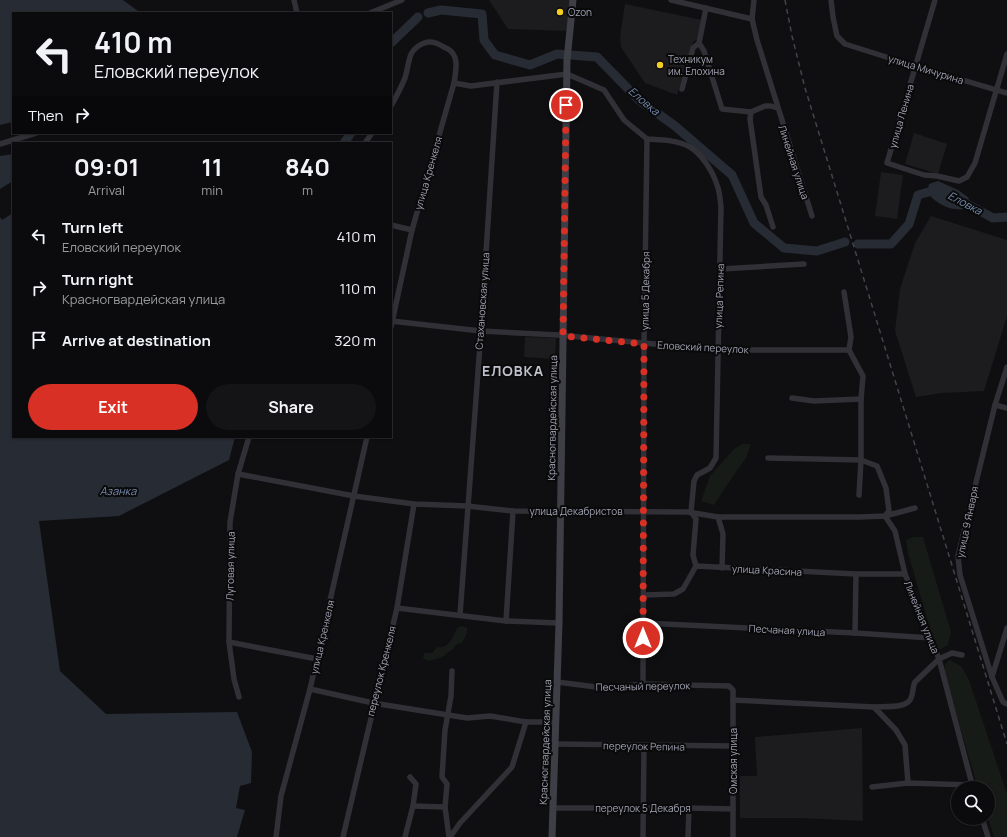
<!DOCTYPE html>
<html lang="en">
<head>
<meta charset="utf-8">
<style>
	:root { --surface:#0b0b0d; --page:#141416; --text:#f1f3f6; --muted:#9a9b9d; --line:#2b2b2e; --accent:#d93025 }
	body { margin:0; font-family:Manrope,sans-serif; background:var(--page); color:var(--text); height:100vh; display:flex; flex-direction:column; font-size:15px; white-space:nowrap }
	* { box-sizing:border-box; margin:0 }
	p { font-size:13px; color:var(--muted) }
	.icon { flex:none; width:22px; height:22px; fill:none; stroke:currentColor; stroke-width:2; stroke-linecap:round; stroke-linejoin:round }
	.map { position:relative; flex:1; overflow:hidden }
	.side { position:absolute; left:12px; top:142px; width:380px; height:296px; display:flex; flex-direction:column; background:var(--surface); border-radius:0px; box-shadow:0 1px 3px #0004,0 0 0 1px var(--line) }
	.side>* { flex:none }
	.hud { position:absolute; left:12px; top:12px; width:380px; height:122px; border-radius:0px; box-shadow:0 1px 3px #0004,0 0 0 1px var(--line); background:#0b0b0d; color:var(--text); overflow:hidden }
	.fabs { position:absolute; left:951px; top:781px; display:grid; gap:8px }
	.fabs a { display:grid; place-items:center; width:44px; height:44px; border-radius:50%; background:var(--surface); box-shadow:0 1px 3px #0004,0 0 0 1px var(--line); font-size:20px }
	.pin { position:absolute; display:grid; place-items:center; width:34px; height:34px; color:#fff; margin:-17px; border:2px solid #fff; border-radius:50%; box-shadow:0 1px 4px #0007 }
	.me { position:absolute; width:44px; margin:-22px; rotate:0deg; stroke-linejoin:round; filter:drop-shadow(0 0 3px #0008) }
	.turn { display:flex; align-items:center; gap:14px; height:84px; padding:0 16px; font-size:18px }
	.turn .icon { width:52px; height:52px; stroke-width:2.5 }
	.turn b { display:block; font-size:28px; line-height:34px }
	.then { display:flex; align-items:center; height:38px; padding:0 16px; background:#0003; gap:8px; font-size:15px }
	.eta { display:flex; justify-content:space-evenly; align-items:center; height:68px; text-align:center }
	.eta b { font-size:24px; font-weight:700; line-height:28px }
	.button { display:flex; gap:8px; margin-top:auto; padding:8px 16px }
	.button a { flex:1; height:46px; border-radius:24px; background:var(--accent); color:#fff; font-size:16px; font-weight:700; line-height:46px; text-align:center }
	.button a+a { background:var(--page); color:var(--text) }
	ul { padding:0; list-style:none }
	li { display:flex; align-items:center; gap:12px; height:52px; padding:0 16px }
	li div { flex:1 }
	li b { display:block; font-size:15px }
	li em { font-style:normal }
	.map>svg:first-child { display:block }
</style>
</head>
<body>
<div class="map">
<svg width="1007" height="837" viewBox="0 0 1007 837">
	<rect width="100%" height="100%" fill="#0f0f11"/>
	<g fill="#1c1b1d">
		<path d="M489,0H570L569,31L508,29Z"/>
		<path d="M625,4L702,20L699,38L693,42L677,95L645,83L621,47L620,37Z"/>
		<path d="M914,133L947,144L938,174L905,164Z"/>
		<path d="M881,172L903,175L897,219L875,216Z"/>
		<path d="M931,216L1007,240V316L984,391L942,393L916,397L895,331L900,289L915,243Z"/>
		<path d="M525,337L556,338L555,359L524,357Z"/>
		<path d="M862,728L863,821L802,818H740V776H757L755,737Z"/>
	</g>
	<g fill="#161b17">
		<path d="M742,444H751L746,458L733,476L714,505L701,501L710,476L734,449Z"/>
		<path d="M914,537H923L951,632L948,645L939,650L930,628L908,553L906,540Z"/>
		<path d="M462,626L467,628V633L462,643L457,644L453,649L447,653L443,657L429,661L423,658L424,653H432L437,647C449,649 453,637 457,628Z"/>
		<path d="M950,660L961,666L969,680L1007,794V837H994L988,818V788H978L944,672L945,664Z"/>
	</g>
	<g fill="#262b34">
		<path d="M0,0H123L138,11V13H13V122L0,125Z"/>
		<path d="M13,154V181L0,189V156Z"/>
		<path d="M938,181L958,190L968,197L971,207C955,214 938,205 927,193L929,184Z"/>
		<path d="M13,213V437H235L229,460L119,516L39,521L60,671L106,714L237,712L252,752L251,783L240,786L236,808L245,810L237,837H0V217L2,220Z"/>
	</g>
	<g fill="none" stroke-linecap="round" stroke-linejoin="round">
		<g stroke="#262b34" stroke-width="9">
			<path d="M428,13L441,10L482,14L484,40L495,55L530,65L557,54L597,57L639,100L675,126L732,175L754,223L784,248L817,251L845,242"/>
			<path d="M391,43L418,17"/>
			<path d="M344,143L351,133"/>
			<path d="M961,201L993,218L1007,217"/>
			<path d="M858,244H891L909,224L918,195L939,189"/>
		</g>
		<g stroke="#303036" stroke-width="5.5">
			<path d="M294,0L297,13"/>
			<path d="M671,0L752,19"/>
			<path d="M754,0L752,19L757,40L812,216"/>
			<path d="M831,0L833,17L837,36L845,44L915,66L1007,93"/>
			<path d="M935,0L887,163L924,175L937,176L959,181L967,177L975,163L1007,54"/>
			<path d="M370,13L402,0"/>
			<path d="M699,43L704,51L722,109L751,112L765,106H771L777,108"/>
			<path d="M454,83L471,86L567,74L604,90L624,120L647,139"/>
			<path d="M682,89L693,48L699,43L706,8"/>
			<path d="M391,106C396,97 401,88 405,78C407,71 408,64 410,57C412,49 423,41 431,42C436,42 442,46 446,48C460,54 456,70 454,83L412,230L391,327"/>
			<path d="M751,112L750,119L761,197L766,205L773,227"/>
			<path d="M647,139C662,140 677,140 690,147C702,154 713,172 717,185C720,192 720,200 721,207L716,458L710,468L697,475L694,481L691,512L696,519L693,555L696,566"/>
			<path d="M365,143L372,133"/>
			<path d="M0,144L36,133"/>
			<path d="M391,225L412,230"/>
			<path d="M721,269L804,264"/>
			<path d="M844,292L851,337L849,350L863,376L861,399V460L877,466L886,488L889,511L885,516L895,531L905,574L939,659L973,788"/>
			<path d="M391,321L481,331L559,335L718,350H849"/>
			<path d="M792,398L814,401L861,399"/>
			<path d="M995,405L1007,408"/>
			<path d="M768,458L861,460L859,495"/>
			<path d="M238,474L354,496L414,504L467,506L513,511L688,512L718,517H860L885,516L915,508"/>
			<path d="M718,517L723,534L722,568"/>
			<path d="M644,595L674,594L683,589L696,566L856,574H905"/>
			<path d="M397,608L506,621L559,623"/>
			<path d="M460,615L481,331L497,82"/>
			<path d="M506,621L513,511"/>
			<path d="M643,623L855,633L931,638"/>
			<path d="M1007,628L992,677L1003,702L1007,704"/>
			<path d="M855,633L856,574"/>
			<path d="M229,642L317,659"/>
			<path d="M992,677L960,575L958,556L995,405L1007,367"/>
			<path d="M557,682L604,688L643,684L729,686L733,690V837"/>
			<path d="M643,684L644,344L647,139"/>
			<path d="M310,689L373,703L467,718L490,716L526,722H556"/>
			<path d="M239,697L234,679L229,642L230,522L238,474L249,437"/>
			<path d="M733,700L874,707"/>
			<path d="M555,744L733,746"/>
			<path d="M908,783L905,745L896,730L874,707C885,706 907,709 911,698C914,692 912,687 915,682L939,659L952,653L962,655"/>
			<path d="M872,787L908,783L972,785"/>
			<path d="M413,806L445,807"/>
			<path d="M553,808H689L733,809"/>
			<path d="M982,818L988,837"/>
			<path d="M276,837L281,796L310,689L367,437"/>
			<path d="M343,837L397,608L414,504"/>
			<path d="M405,837L413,806L416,784L410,777"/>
			<path d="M449,837L445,807L447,784L442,777L445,730L451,696L452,671"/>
			<path d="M450,837L460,823L512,767L526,722"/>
			<path d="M643,837L644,746"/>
			<path d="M688,837L689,808"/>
		</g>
		<path stroke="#3e3f46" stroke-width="7" d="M552,837L559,623L567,60L573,0"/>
		<path stroke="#43444b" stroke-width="1.5" stroke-dasharray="5 4" stroke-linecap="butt" d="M785,0L792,36L805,88L1007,744"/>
	</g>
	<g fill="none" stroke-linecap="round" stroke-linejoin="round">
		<path stroke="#d93025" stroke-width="7" stroke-dasharray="0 12.6" d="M566,105L563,336L644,344L643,638"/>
	</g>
	<g fill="#f4cf23" stroke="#0a0a0b" stroke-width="1.5">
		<circle cx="560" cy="12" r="4"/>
		<circle cx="660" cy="65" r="4"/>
	</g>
	<g text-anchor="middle" stroke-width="4" stroke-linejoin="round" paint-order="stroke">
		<g font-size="10" fill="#a0a2b2" stroke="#0a0a0b" text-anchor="start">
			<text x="568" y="16">Ozon</text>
			<text x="668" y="63">Техникум<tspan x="668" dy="12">им. Елохина</tspan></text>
		</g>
		<g font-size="10" fill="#a0a2b2" stroke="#0a0a0b">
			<text transform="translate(926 69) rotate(17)" y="4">улица Мичурина</text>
			<text transform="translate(901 116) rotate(-74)" y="4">улица Ленина</text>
			<text transform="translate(794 162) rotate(72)" y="4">Линейная улица</text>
			<text transform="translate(428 173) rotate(-74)" y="4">улица Кренкеля</text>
			<text transform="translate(645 291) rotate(-89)" y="4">улица 5 Декабря</text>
			<text transform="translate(719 296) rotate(-88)" y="4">улица Репина</text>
			<text transform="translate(482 301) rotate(-86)" y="4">Стахановская улица</text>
			<text transform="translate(703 347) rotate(3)" y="4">Еловский переулок</text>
			<text transform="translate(552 418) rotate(-89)" y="4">Красногвардейская улица</text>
			<text x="576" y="515">улица Декабристов</text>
			<text transform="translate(967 522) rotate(-78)" y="4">улица 9 Января</text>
			<text transform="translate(230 566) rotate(-89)" y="4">Луговая улица</text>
			<text transform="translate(767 570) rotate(3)" y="4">улица Красина</text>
			<text transform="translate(922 617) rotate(68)" y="4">Линейная улица</text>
			<text transform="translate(787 630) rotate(3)" y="4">Песчаная улица</text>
			<text transform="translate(322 637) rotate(-77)" y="4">улица Кренкеля</text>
			<text transform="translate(381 671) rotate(-76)" y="4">переулок Кренкеля</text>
			<text transform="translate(643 686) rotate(-1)" y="4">Песчаный переулок</text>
			<text transform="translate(545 742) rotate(-88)" y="4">Красногвардейская улица</text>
			<text transform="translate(644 746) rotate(1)" y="4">переулок Репина</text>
			<text transform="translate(733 761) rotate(-90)" y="4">Омская улица</text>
			<text x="643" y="812">переулок 5 Декабря</text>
		</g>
		<g font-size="11" font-style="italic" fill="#758baf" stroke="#0a0a0b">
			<text transform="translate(644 101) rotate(40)" y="4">Еловка</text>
			<text transform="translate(965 203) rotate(28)" y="4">Еловка</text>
			<text x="118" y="495">Азанка</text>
		</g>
		<g font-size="14" font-weight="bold" letter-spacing="1" fill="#c1c2ce" stroke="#0a0a0b">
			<text x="513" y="376">ЕЛОВКА</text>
		</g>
	</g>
</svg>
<div class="fabs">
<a><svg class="icon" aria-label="search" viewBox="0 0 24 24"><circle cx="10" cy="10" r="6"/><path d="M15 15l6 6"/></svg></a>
</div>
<div class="pin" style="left:566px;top:105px;background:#d93025"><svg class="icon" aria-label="arrive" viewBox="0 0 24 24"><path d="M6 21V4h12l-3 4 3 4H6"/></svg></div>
<svg class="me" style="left:643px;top:638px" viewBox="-20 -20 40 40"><circle r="17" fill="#d93025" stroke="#fff" stroke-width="3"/><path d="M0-11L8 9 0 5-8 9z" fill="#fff"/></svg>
<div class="hud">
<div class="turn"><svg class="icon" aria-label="left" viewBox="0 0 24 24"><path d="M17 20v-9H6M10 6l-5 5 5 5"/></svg><div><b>410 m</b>Еловский переулок</div></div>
<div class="then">Then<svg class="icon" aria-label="right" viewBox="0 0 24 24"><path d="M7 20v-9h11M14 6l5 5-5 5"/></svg></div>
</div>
<section class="side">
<div class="eta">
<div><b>09:01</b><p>Arrival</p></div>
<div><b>11</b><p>min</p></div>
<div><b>840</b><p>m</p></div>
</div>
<ul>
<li><svg class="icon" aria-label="left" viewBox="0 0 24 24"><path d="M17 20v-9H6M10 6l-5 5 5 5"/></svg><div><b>Turn left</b><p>Еловский переулок</p></div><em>410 m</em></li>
<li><svg class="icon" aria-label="right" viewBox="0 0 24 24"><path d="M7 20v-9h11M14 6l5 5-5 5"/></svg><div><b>Turn right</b><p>Красногвардейская улица</p></div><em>110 m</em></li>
<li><svg class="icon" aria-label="arrive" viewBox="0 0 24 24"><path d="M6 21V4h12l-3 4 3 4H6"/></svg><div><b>Arrive at destination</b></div><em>320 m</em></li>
</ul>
<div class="button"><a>Exit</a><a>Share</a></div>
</section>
</div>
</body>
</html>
